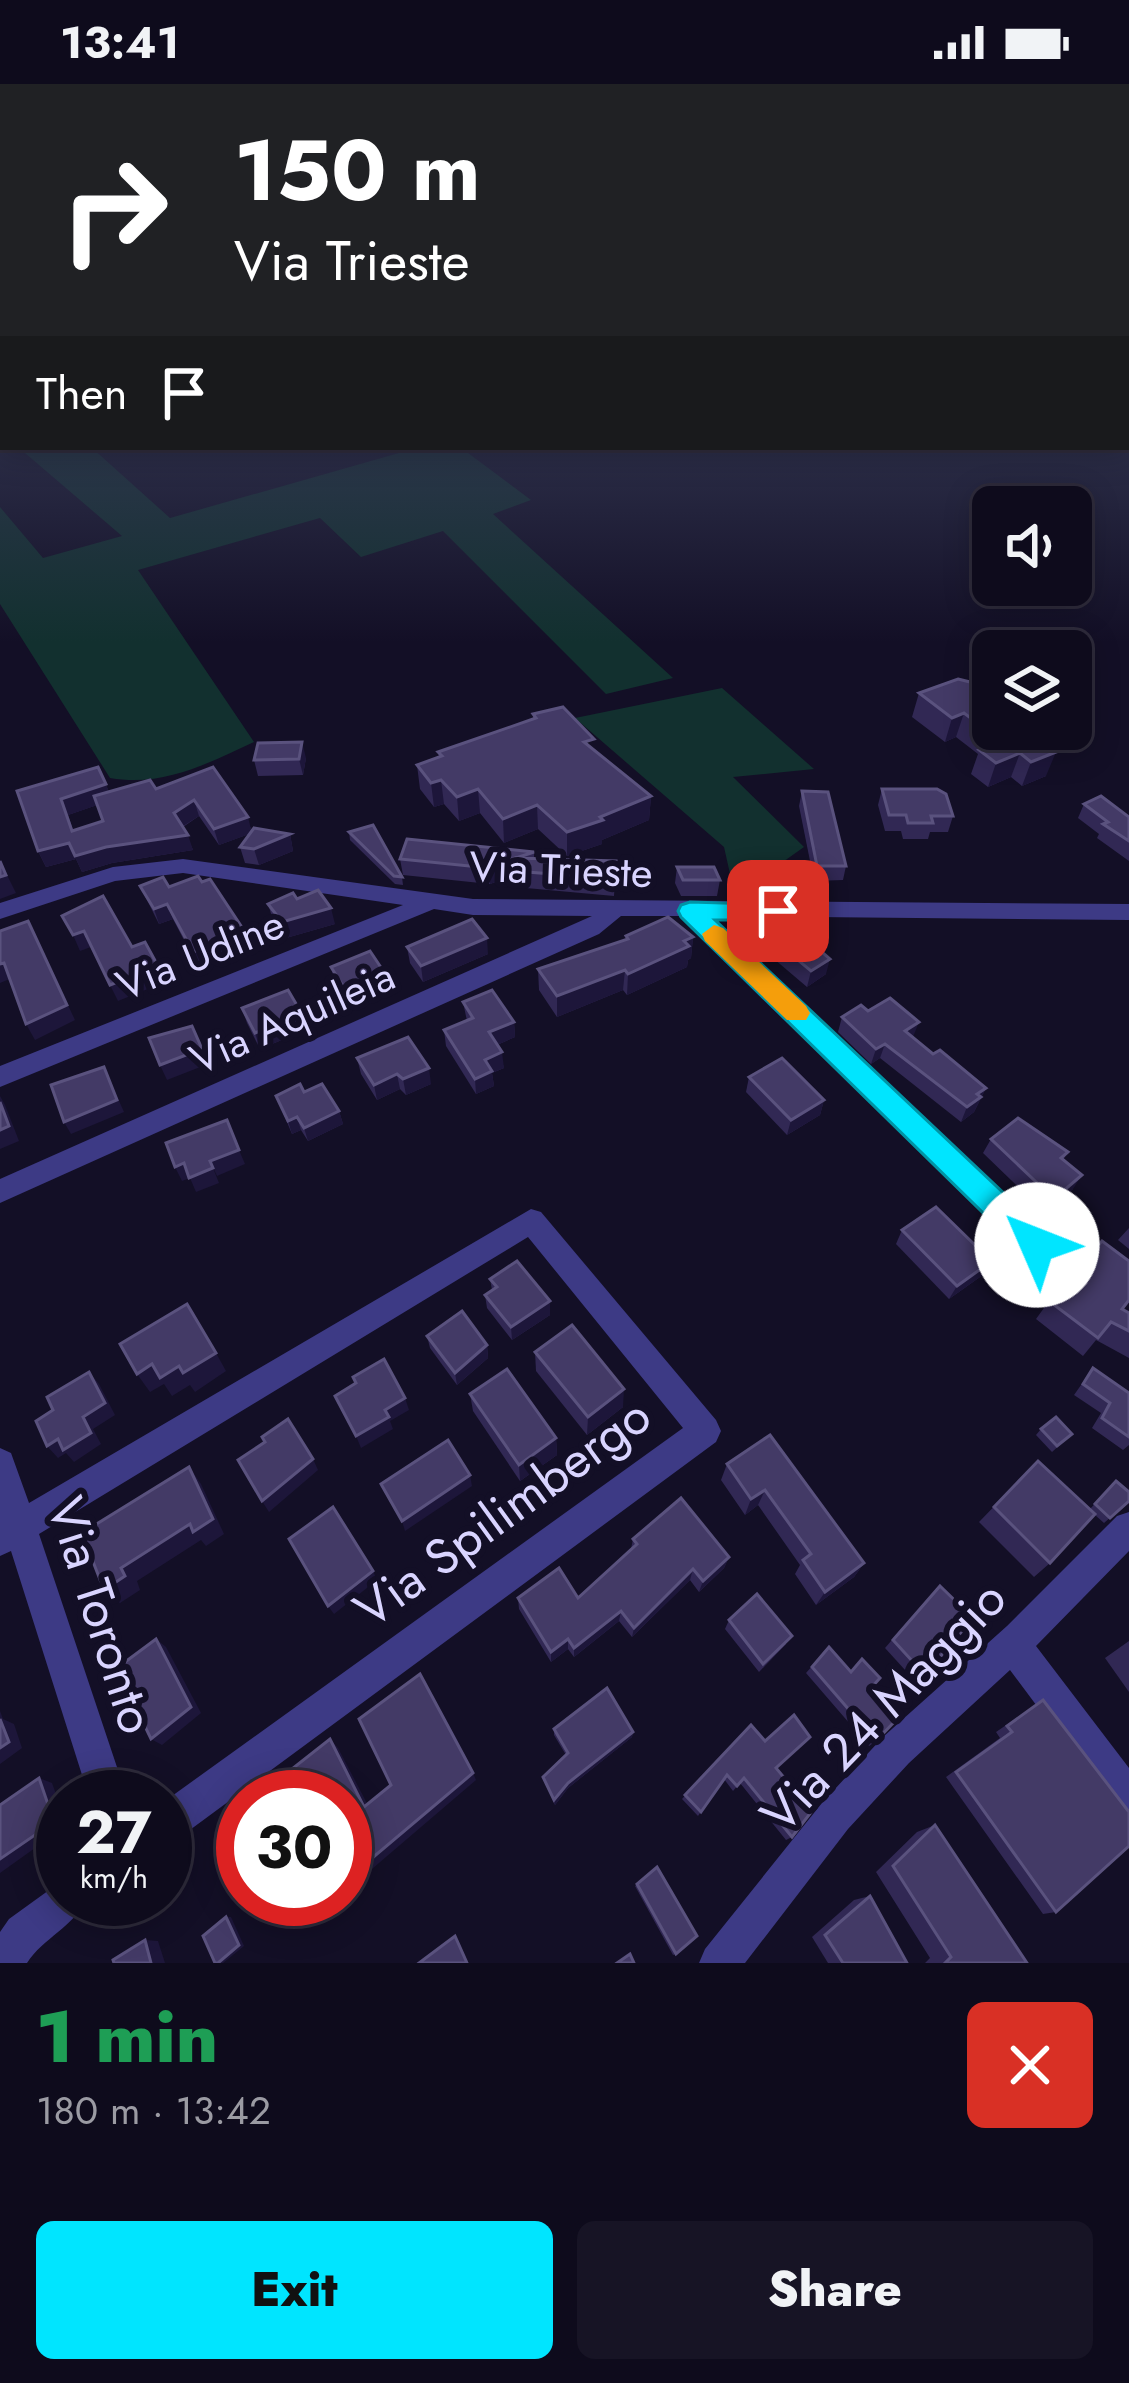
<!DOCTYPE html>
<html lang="en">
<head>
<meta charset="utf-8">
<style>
	:root { --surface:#0e0b1c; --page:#171425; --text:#f1f3f6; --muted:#9b9ba3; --line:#2e2b3b; --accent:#00e5ff }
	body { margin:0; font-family:Jost,sans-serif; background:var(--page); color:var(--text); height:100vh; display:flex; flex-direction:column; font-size:45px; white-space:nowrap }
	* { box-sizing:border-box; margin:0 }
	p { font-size:39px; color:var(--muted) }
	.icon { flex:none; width:66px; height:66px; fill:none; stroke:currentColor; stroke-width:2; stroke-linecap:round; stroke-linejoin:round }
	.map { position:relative; height:1879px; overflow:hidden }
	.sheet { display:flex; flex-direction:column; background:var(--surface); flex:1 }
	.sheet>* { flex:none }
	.banner { position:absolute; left:0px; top:0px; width:1131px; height:366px; box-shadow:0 6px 30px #0003,0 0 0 3px var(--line); background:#202124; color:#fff; overflow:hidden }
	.controls { position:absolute; left:972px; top:402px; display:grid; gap:24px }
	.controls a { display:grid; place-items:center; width:120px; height:120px; border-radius:18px; background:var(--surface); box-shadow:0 6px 30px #0003,0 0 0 3px var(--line); font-size:60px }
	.speed { position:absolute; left:36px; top:1686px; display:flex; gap:24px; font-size:60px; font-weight:700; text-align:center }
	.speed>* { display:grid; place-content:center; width:156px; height:156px; border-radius:50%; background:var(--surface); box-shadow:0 6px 30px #0003,0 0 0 3px var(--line); line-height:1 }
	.speed small { font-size:30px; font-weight:400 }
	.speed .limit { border:18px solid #d22; background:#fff; color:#111 }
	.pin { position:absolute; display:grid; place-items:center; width:102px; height:102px; color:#fff; margin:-51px; border-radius:24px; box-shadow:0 6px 18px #0006 }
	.me { position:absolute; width:132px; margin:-66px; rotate:314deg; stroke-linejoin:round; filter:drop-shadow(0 0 9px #0008) }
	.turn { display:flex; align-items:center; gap:42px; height:252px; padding:0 36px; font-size:54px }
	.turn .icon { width:156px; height:156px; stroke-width:2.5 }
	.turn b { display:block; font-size:84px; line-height:102px }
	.then { display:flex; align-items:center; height:114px; padding:0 36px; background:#0003; gap:24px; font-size:45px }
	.round { display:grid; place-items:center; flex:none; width:126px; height:126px; border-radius:18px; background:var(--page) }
	.head { display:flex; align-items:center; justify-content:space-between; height:204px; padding:0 36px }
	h1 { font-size:72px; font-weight:800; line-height:90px; color:#1e9e55 }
	.primary-button { display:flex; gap:24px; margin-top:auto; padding:24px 36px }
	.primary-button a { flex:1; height:138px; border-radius:18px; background:var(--accent); color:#111; font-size:48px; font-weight:800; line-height:138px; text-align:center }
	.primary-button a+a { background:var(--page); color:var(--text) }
	.status { display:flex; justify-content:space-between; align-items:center; height:84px; padding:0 60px; background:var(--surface); direction:ltr }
	.status svg { height:33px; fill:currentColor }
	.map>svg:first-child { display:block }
</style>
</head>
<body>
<div class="status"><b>13:41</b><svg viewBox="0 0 49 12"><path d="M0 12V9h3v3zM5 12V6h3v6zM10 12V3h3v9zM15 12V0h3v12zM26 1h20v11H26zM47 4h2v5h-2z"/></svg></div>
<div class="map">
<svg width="1129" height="1879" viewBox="0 0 1129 1879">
	<rect width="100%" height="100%" fill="#130f26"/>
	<g fill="#12302f">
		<path d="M18,363H91L170,434L420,363H460L531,416L493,430L673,594L606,610L443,447L361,473L320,434L138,486L254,658C206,680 164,703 110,694L0,520V423L43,474L122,452Z"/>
		<path d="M722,604L814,685L733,693L804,763L735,812L724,763L575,634Z"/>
	</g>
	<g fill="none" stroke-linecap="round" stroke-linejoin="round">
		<g fill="#3d3a85" fill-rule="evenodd">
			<path d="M183,775L473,815L1129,820V836L709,832L1047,1152L1051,1161L1047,1170L1037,1173L1027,1170L682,832H621L599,850L0,1119V1095L592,832L473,831L434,825L0,1003V982L403,821L183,789L115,797L0,835V819L113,783Z"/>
			<path d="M531,1125L541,1128L716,1336L721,1347L716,1358L179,1754L165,1759V1717L683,1344L528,1153L39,1450L127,1713H89L11,1467L0,1472V1364L11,1369L29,1419Z"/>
			<path d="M1129,1428V1467L1036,1562L1129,1684V1734L1116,1728L1010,1586L909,1679L848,1745L745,1879H699L705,1865L822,1719L883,1653L1007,1542L1117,1432Z"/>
			<path d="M63,1796V1815H86C75,1842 43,1854 27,1879H0V1848L9,1835Z"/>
		</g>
	</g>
	<g fill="#312854" fill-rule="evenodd">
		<path d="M919,609L1038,655L1046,692L1022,702L1011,693L988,703L971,690L978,670L956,653L945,658L912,633Z"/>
		<path d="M533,630L594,666L651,712L649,736L602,756V760L567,772L538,745L504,759L480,729L459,737L444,720L434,723L420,705L417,681L439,673L438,668L533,635Z"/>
		<path d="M306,674L303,691L258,692L254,676Z"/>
		<path d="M98,683L109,708L156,705L213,683L252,746L290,750L293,767L259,781L245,779L240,763L249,750L219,761L199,732L183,743L193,766L112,779L82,788L76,775L46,783L38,767ZM97,721L103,737L73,747L68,731Z"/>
		<path d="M882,705L953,732L948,748H930L928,755H903L901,747H885L878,721Z"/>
		<path d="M802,707L846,782L843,796L814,797L799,722Z"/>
		<path d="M1084,720L1129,733V777L1097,754L1099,750L1078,734Z"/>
		<path d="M349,748L402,793L403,801L395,800L350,756Z"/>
		<path d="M534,768V775L616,777L614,812L515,803V791L490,800L403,791L400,775Z"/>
		<path d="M677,783L720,796L717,812H681L675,799Z"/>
		<path d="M140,802L169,803L252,866L198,883L173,835L159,840Z"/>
		<path d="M297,815L335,840L286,854L273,836L268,820Z"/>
		<path d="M757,842L826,890L807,903L754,858Z"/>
		<path d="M626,852L693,853L691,874L688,876L687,883L627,911L623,906L557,933L539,906L538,885L626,856Z"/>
		<path d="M407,863L488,870L423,898L410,879Z"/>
		<path d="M331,883L390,910L352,926L335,899Z"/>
		<path d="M463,918L514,938L515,953L497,961L504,984L492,989L494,1002L476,1010L446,962L444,946L467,937Z"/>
		<path d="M242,924L302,930L306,946L260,965L247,939Z"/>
		<path d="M868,927L912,953L933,970L986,1004L974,1028L961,1038L880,974L871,980L838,948L842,933Z"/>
		<path d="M357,974L431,1000L406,1011L400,1005L377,1016L361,990Z"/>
		<path d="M749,993L824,1016L820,1031L787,1051L746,1008Z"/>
		<path d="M304,1008L339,1027L343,1040L308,1057L301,1046L292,1050L276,1012Z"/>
		<path d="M991,1055L1068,1068L1063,1076L1073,1105L1045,1129L983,1069Z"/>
		<path d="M1129,1144V1165L1118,1156Z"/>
		<path d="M902,1146L977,1163L996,1174L987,1188L949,1215L896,1160Z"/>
		<path d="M490,1195L550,1231L512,1256L487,1224L485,1211L492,1206Z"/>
		<path d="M1049,1217L1122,1225L1129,1229V1274L1096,1256L1083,1272L1036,1235Z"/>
		<path d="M427,1252L487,1261L488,1274L457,1301L430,1264Z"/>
		<path d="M535,1268L623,1323L587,1351L536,1287Z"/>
		<path d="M1093,1284L1129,1309V1361L1123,1366L1092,1344L1101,1329L1074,1311Z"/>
		<path d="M470,1310L556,1354L557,1371L520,1397L473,1327Z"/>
		<path d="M1041,1345L1072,1350L1052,1368L1036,1351Z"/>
		<path d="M770,1351L864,1479L854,1493L816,1521L795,1490L800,1481L758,1421L745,1431L721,1396L727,1380Z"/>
		<path d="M1038,1377L1090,1425L1116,1397L1129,1417L1104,1439L1095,1431L1050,1479L1034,1493L979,1438Z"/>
		<path d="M633,1455L729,1473L724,1484L699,1508L690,1496L632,1553L619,1537L574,1573L568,1565L551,1578L519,1525L518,1514H578L631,1465Z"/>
		<path d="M931,1511L925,1591L916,1598L885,1564Z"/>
		<path d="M729,1536L786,1560L759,1588L725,1545Z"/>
		<path d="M1129,1557V1608L1105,1574Z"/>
		<path d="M829,1563L850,1588L870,1605L876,1657L869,1662L806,1589Z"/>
		<path d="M1043,1616L1056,1828L1043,1830L946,1693L1000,1654L996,1648Z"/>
		<path d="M751,1641L776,1684L792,1753L786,1756L740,1699L733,1707L724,1695L698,1732L682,1715Z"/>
		<path d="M554,1645L633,1648L632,1653L568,1704L555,1721L543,1693L566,1671L554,1651Z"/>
		<path d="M935,1741L1027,1879H925L930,1874L876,1788L917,1748Z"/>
		<path d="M657,1783L676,1870L673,1871L635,1802Z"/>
		<path d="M870,1812L907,1879H828L812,1853L854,1816Z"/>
	</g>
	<g fill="#1d163a">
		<path d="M964,629L956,653L945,658L952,634Z"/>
		<path d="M302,658L306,674L303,691L299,675Z"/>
		<path d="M1056,668L1046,692L1022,702L1031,678Z"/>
		<path d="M1020,669L1011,693L988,703L996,679Z"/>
		<path d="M441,696L444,720L434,723L431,699Z"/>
		<path d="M106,700L112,716L68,731L79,763L61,715Z"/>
		<path d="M478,705L480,729L459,737L457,713Z"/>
		<path d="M651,712L649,736L602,756V760L567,772V748Z"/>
		<path d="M194,716L199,732L180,744L174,729Z"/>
		<path d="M537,721L538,745L504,759L503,735Z"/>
		<path d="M248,733L252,749L219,761L214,745Z"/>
		<path d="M290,750L293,767L259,781L254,765Z"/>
		<path d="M188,751L193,766L112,779L82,788L76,775L46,783L38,767L69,759L106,763Z"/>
		<path d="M515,774V791L490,800L489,784Z"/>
		<path d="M0,777L16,809L0,815Z"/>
		<path d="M167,820L173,835L159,840L154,825Z"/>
		<path d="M331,824L335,840L286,854L282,838Z"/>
		<path d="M28,837L75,936L35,956L26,940Z"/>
		<path d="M84,847L91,863L80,867L73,851Z"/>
		<path d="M247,851L252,866L198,883L193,868Z"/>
		<path d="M693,853L691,874L688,876L687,883L627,911L628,890Z"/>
		<path d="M487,854L488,870L423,898L421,882Z"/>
		<path d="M830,875L826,890L807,903L811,887Z"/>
		<path d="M4,879L12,894L0,899V880Z"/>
		<path d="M158,882L165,898L118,917L110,901Z"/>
		<path d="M625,886L623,906L557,933V912Z"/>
		<path d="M388,894L390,910L352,926L348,910Z"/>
		<path d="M302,930L306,946L260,965L255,949Z"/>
		<path d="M514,938L515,953L490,964L489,948Z"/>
		<path d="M919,938L913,953L905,947Z"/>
		<path d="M885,960L880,974L871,980L876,965Z"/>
		<path d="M202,965L208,980L167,996L160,981Z"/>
		<path d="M502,968L504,984L492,989L494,1002L476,1010L475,995L485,976Z"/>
		<path d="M104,983L124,1028L71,1050L64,1038Z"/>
		<path d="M429,984L431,1000L406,1011L403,995Z"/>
		<path d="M397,990L400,1005L377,1016L374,1001Z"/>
		<path d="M986,1004L974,1028L961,1038L967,1023L977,1010Z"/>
		<path d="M0,1012L5,1021L19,1057L0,1065Z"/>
		<path d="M824,1016L820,1031L787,1051L791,1036Z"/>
		<path d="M339,1027L343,1040L308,1057L304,1044Z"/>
		<path d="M297,1033L301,1046L292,1050L288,1037Z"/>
		<path d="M239,1066L245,1080L217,1092L210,1077Z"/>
		<path d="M184,1079L213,1084L219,1099L196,1108L190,1094L182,1097L175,1083Z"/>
		<path d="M1082,1091L1073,1105L1045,1129L1054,1115Z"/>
		<path d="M996,1174L987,1188L949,1215L957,1202Z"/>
		<path d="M550,1217V1231L512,1256L511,1243Z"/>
		<path d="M487,1261L488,1274L457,1301L455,1289Z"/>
		<path d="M216,1269L226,1287L195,1308L190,1301L172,1312L164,1300L150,1308L137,1290L152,1280L179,1282Z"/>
		<path d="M89,1288L99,1300L115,1331L93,1345L101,1360L74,1378L66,1369L58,1374L47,1362L58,1355L83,1333Z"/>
		<path d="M624,1305L623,1323L587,1351L588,1333Z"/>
		<path d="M405,1314L409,1326L390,1337L393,1345L361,1364L356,1352L385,1326Z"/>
		<path d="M556,1354L557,1371L520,1397L519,1381Z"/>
		<path d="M313,1375L318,1386L269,1428L262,1417Z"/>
		<path d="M189,1383L201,1400L224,1450L206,1462L201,1456L137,1497L140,1506L120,1519L104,1506L121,1484Z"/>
		<path d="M470,1391L472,1402L405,1447L402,1437Z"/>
		<path d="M765,1406L758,1421L745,1431L751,1415Z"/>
		<path d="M729,1473L724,1484L699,1508L703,1497Z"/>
		<path d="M864,1479L854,1493L816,1521L825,1508Z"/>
		<path d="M693,1485L690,1496L632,1553L634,1544Z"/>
		<path d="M373,1487L377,1496L334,1530L328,1522Z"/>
		<path d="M621,1527L619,1537L574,1573V1564Z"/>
		<path d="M156,1555L166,1563L201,1629L162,1661L151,1655Z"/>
		<path d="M568,1555V1565L551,1578V1568Z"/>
		<path d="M0,1627L3,1635L14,1640L22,1664L0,1680Z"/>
		<path d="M633,1648L632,1653L568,1704L555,1721L554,1716L568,1699Z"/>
		<path d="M330,1655L338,1664L372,1729L364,1723Z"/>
		<path d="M473,1689L476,1696L345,1808V1797Z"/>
		<path d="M39,1694L52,1699L63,1730V1744L0,1789V1775Z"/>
		<path d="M324,1815H337L327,1824L317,1821Z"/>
		<path d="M226,1833H231L244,1862L223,1879H218Z"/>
		<path d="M145,1856L158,1857L165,1879H151Z"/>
	</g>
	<g fill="#433a66" stroke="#5a527e" stroke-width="3">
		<path d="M958,595L978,600L993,611V645H1041L1031,650L1056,668L1031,678L1020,669L996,679L979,666L1001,657L964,629L952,634L919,609Z"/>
		<path d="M563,623L594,655L584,658L651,712L600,733L603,736L567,748L537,721L503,735L478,705L457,713L441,696L431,699L417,681L442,672L438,668L536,634L533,630Z"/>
		<path d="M302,658L299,675L254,676L258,659Z"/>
		<path d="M98,683L106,700L61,715L72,747L103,737L94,712L150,696L156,705L213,683L248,733L214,745L194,716L174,729L188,751L106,763L75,772L69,759L38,767L17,707Z"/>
		<path d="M882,705H937L946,710L953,732H931L933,739H908L906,731H889Z"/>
		<path d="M802,707L828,708L846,782H817Z"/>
		<path d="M1101,712L1129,733V757L1103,740L1108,738L1084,720Z"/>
		<path d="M373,741L402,793L394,792L349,748Z"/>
		<path d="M254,744L290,750L254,765L240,763Z"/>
		<path d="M407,755L534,768L516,774L616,777L615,795L515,787V774L489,784L400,775Z"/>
		<path d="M0,777L6,791L0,793Z"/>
		<path d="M677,783H714L720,796H683Z"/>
		<path d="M198,792L202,798L210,795L247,851L193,868L167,820L154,825L140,802L163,793L169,803Z"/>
		<path d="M318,806L331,824L282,838L268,820L293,809L297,815Z"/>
		<path d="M103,812L132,863L145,858L158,882L110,901L84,847L73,851L62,832Z"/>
		<path d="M668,833L693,853L684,857L689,862L628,890L625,886L557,912L538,885L628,855L626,852Z"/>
		<path d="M774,833H782L830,875L811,887L757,842Z"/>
		<path d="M472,835L487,854L421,882L407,863Z"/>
		<path d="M28,837L67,921L26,940L4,879L0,880V847Z"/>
		<path d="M370,867L388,894L348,910L331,883Z"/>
		<path d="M288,906L302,930L255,949L242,924Z"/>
		<path d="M492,906L514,938L489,948L502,968L485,976L492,987L475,995L444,946L473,934L463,918Z"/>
		<path d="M890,914L919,938L905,947L933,970L940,966L986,1004L977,1010L981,1013L967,1023L885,960L876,965L842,933L861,921L868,927Z"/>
		<path d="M192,942L202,965L160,981L149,954Z"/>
		<path d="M408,953L429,984L403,995L397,990L374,1001L357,974Z"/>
		<path d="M782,974L824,1016L791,1036L749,993Z"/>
		<path d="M104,983L117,1016L64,1038L51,1001Z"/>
		<path d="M300,1000L304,1008L322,1000L339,1027L304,1044L297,1033L288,1037L276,1012Z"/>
		<path d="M0,1018L9,1042L0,1046Z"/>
		<path d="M1018,1034L1068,1068L1061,1074L1082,1091L1054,1115L991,1055Z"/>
		<path d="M227,1036L239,1066L210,1077L213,1084L189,1094L184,1079L175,1083L166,1059Z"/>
		<path d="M936,1123L977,1163L981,1160L996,1174L957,1202L902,1146Z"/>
		<path d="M1102,1157L1129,1177V1216L1122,1225L1129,1229V1247L1111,1238L1098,1254L1049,1217Z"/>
		<path d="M517,1177L550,1217L511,1243L485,1211L497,1203L490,1195Z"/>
		<path d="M187,1220L216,1269L183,1289L179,1282L160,1294L152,1280L137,1290L120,1260Z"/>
		<path d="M462,1227L487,1261L455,1289L427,1252Z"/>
		<path d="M572,1241L624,1305L588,1333L535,1268Z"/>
		<path d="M384,1275L405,1314L385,1326L389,1333L356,1352L335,1312L356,1299L353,1293Z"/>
		<path d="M1093,1284L1129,1309V1353L1102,1334L1110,1319L1083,1300Z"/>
		<path d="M507,1285L556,1354L519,1381L470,1310Z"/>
		<path d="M89,1288L105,1319L83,1333L91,1349L63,1366L58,1355L47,1362L36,1337L53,1326L47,1313Z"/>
		<path d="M1056,1333L1072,1350L1057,1362L1041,1345Z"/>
		<path d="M288,1335L313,1375L262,1417L238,1376L265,1358L262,1353Z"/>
		<path d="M770,1351L864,1479L825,1508L803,1476L811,1470L765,1406L751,1415L727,1380Z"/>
		<path d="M448,1356L470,1391L402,1437L381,1400Z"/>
		<path d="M1038,1377L1095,1430L1050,1479L994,1423Z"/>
		<path d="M189,1383L213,1435L193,1448L190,1440L121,1484L125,1492L104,1506L82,1449Z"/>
		<path d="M1116,1397L1129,1408V1417L1110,1434L1095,1420Z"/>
		<path d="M681,1414L729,1473L703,1497L693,1485L634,1544L621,1527L574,1564L568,1555L551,1568L518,1514L559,1484L578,1514L637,1460L633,1455Z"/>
		<path d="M333,1423L373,1487L328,1522L289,1455Z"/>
		<path d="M940,1502L973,1534L925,1591L893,1556Z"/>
		<path d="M757,1510L792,1552L763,1580L729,1536Z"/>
		<path d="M156,1555L191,1623L151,1655L117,1584Z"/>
		<path d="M829,1563L851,1588L862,1575L880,1594L870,1605L897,1635L876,1657L812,1583Z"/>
		<path d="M420,1590L473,1689L345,1797V1713H266L264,1707L330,1655L364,1723L391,1701L359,1635Z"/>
		<path d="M607,1604L633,1648L568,1699L554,1716L543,1693L568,1669L554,1645Z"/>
		<path d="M1043,1616L1129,1728V1762L1056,1828L956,1688L1012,1648L1007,1642Z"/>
		<path d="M794,1631L810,1653L776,1684L812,1727L792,1753L744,1694L737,1702L727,1691L701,1728L685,1711L751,1641L765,1657Z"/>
		<path d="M0,1635L9,1658L0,1664Z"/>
		<path d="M39,1694L54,1738L0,1775V1721Z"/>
		<path d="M935,1741L1027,1879H945L951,1873L893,1782Z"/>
		<path d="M657,1783L697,1852L676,1870L637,1800Z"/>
		<path d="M870,1812L907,1879H843L825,1851Z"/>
		<path d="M226,1833L239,1861L218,1879H215L203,1852Z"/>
		<path d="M455,1852L467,1879H419Z"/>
		<path d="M145,1856L151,1879H114L113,1876Z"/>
		<path d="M630,1870L634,1879H617Z"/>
	</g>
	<linearGradient id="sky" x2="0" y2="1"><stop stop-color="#0a0815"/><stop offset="0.53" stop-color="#333752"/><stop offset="1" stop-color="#333752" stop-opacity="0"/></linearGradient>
	<rect width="1129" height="558" fill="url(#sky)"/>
	<path fill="#00e5ff" stroke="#0095a6" stroke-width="3" d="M690,818L787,821L790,827L787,834L778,836H715L1048,1151L1053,1161L1048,1171L1037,1175L1026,1171L681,833L678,827L681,821Z"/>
	<path fill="#f59e0b" d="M714,841L723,844L806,922L810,929L806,936H787L705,857L702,850Z"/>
	<g text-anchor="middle" stroke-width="12" stroke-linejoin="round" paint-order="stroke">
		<g font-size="42" fill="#d9d4ff" stroke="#130f26">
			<text transform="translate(561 785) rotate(2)" y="15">Via Trieste</text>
			<text transform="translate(200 870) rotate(-22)" y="15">Via Udine</text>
			<text transform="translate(292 933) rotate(-24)" y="15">Via Aquileia</text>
		</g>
		<g font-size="51" fill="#d9d4ff" stroke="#130f26">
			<text transform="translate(502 1428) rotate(-36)" y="18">Via Spilimbergo</text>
			<text transform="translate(102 1531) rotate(72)" y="18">Via Toronto</text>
			<text transform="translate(883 1622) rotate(-46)" y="18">Via 24 Maggio</text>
		</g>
	</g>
</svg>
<div class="controls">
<a><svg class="icon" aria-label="sound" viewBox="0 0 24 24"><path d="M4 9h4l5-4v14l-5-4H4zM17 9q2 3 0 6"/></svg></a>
<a><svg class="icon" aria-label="layers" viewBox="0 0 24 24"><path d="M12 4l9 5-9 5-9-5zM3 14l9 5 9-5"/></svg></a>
</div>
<div class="speed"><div>27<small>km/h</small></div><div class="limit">30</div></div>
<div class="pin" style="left:778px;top:827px;background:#d93025"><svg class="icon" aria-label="arrive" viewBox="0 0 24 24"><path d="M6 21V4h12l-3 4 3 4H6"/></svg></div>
<svg class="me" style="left:1037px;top:1161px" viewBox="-20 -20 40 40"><circle r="19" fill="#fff"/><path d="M0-13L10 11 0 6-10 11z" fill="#00e5ff"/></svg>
<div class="banner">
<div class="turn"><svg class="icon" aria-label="right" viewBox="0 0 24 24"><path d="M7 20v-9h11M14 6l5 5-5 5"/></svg><div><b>150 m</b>Via Trieste</div></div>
<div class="then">Then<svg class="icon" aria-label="arrive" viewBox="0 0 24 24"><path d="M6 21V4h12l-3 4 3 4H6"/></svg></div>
</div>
</div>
<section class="sheet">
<div class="head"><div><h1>1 min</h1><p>180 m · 13:42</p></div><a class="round" style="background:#d93025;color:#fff"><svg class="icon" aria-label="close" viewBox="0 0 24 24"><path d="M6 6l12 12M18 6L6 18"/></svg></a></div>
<div class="primary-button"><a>Exit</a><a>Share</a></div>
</section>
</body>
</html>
